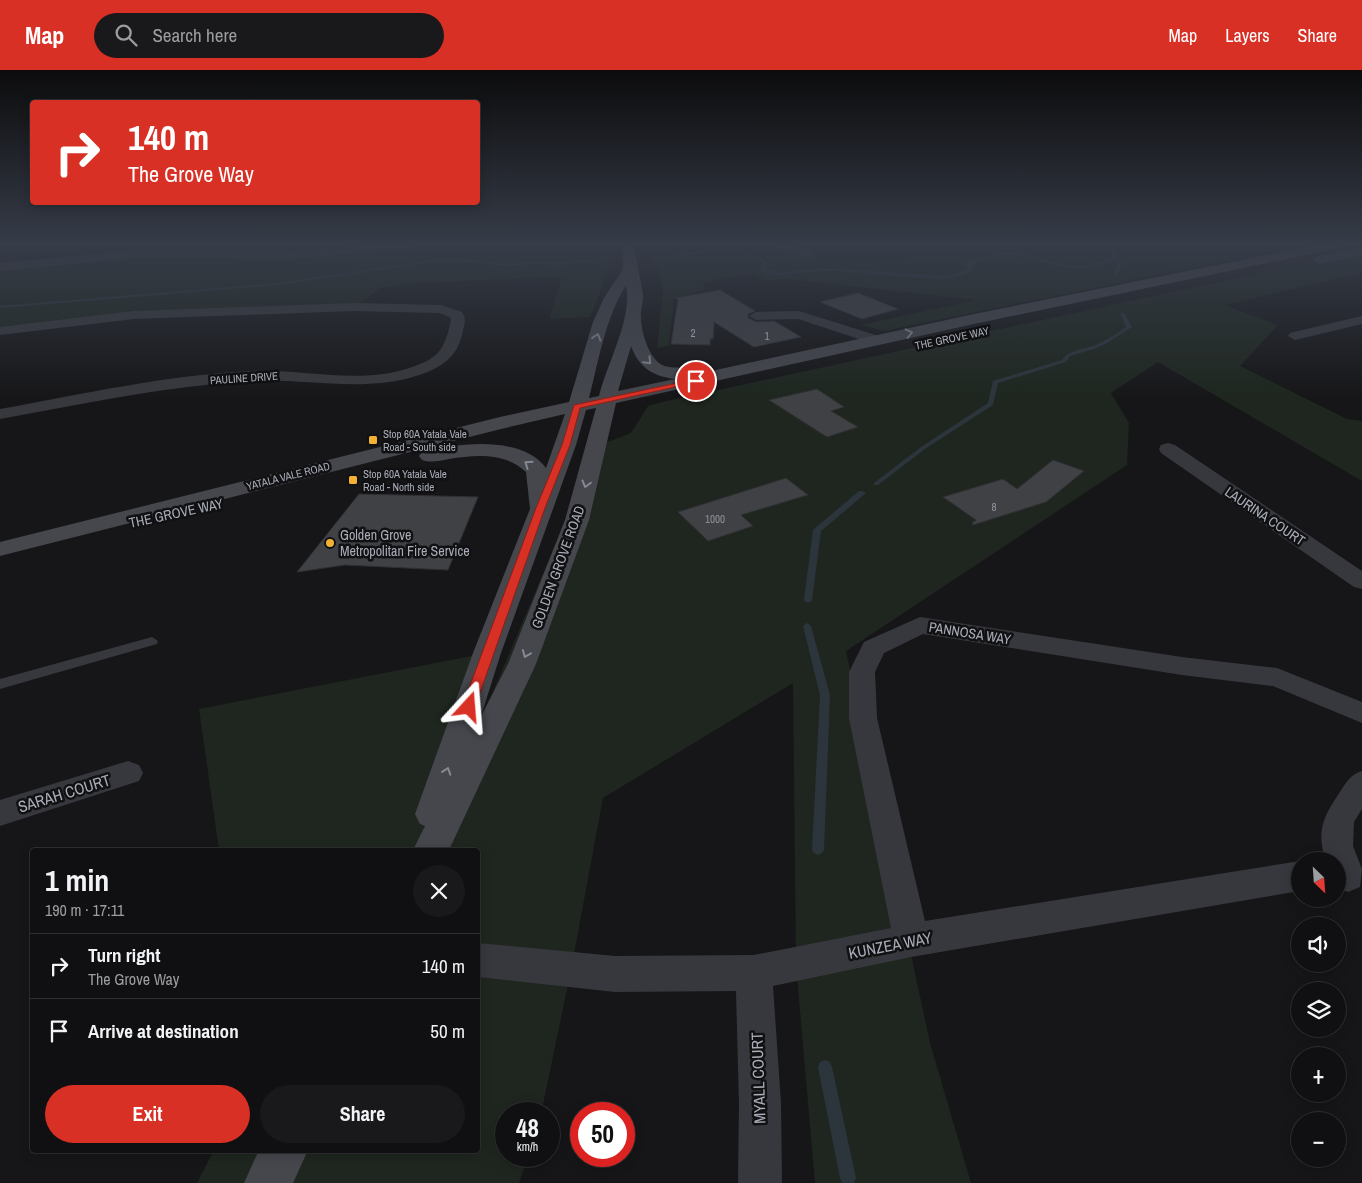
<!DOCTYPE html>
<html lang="en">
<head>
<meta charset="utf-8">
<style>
	:root { --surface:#101012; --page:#19191b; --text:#f1f3f6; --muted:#9c9d9f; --line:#303032; --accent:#d93025 }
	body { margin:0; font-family:"Archivo Narrow",sans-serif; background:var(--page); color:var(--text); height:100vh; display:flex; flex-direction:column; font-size:19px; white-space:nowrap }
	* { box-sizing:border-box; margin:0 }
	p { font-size:16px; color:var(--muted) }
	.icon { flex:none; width:28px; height:28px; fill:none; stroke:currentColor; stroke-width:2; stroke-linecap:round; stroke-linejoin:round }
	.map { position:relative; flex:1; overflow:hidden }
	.drawer { position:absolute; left:30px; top:778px; width:450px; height:305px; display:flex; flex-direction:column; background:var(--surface); border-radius:5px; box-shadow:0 2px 12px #0003,0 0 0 1px var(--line) }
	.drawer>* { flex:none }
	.banner { position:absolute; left:30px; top:30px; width:450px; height:105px; border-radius:5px; box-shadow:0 2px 12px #0003,0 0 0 1px var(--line); background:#d93025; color:#fff; overflow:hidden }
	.needle { width:32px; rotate:155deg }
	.buttons { position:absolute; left:1291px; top:782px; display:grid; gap:10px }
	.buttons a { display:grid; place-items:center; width:55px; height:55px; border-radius:50%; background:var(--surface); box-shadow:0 2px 12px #0003,0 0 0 1px var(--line); font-size:25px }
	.speed { position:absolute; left:495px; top:1032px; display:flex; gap:10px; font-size:25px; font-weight:700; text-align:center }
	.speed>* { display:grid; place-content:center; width:65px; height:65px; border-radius:50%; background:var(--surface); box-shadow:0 2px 12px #0003,0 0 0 1px var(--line); line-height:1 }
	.speed small { font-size:12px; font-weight:400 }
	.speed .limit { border:8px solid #d22; background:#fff; color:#111 }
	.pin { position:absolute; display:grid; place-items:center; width:42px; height:42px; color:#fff; margin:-21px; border:2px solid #fff; border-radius:50%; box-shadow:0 1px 5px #0007 }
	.me { position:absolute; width:55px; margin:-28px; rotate:19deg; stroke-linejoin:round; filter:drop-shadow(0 0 4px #0008) }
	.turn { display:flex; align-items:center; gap:18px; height:105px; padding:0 15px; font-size:22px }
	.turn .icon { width:65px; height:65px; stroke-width:2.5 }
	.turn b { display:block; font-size:35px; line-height:42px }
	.round { display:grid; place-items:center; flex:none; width:52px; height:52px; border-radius:26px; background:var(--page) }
	.head { display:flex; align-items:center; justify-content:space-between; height:85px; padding:0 15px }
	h1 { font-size:30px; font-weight:700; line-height:38px }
	.cta { display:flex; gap:10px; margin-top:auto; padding:10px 15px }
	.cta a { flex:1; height:58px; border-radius:30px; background:var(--accent); color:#fff; font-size:20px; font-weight:700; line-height:58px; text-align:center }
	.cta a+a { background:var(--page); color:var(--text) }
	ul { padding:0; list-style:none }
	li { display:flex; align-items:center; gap:15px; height:65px; padding:0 15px; border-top:1px solid var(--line) }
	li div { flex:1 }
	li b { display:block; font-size:19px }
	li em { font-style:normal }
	header { display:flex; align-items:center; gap:30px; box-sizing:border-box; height:70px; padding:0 25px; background:var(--accent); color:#fff }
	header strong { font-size:24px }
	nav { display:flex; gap:28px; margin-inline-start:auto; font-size:18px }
	.search { width:350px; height:45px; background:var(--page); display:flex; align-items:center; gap:12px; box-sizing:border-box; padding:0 18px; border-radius:28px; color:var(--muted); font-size:19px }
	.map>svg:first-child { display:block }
</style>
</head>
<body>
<header>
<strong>Map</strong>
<div class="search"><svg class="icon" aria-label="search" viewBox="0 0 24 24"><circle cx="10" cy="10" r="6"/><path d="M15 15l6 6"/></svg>Search here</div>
<nav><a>Map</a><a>Layers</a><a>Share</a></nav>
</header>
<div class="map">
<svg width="1362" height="1113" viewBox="0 0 1362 1113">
	<rect width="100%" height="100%" fill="#161618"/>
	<g fill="#1e261f">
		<path d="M419,174H615L599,225L590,247L549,249L562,207L416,213L380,218L354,237L134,245L0,261V198L135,184L367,180Z"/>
		<path d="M647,174H750L833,189L861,190L942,183L986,174H1235L1270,182L884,261L860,255L977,230L788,209L766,211L753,203L702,213L706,219L674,229L669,276L657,278L663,220L658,198L648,183Z"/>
		<path d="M1362,181V203L1224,235L1278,255L1240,296L1347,349L1362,351V411L1158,292L1111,323L1129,353L1127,395L846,581L930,973L971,1113H815L796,894L793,613L603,728L571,900L541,1044H506V1086H528L519,1113H197L214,1080H478V780H426L597,376L631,363L648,336L662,332Z"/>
		<path d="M487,583L420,780H219L199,639Z"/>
	</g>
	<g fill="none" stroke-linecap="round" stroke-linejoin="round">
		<g fill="#2c353c" fill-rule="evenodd">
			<path d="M1109,174H1113L1117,180L1116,188L1122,193L1118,205L1116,206L1114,205L1118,193L1113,190C1087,201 1070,200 1043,192C1032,188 1020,185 1009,184C996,184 984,190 972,194L973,196L972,201L956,207L939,209L837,201L809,202L782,205L768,203L761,200L763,193C760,191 756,188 753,187C727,174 684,187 656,190L654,189C661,186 672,186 680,184C710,180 740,174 767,192L765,198L771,201L782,203L809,199H837L946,206L953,205L968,199L967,192C981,189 995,181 1009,182C1035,183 1059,199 1086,196C1095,194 1103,191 1112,187L1113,180Z"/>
			<path d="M440,189L474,190L505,194L536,192L559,193L603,189L605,190L559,195L536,194L505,196L474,192L440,191L277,215L0,238V236L277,213Z"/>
			<path d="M1120,243H1124L1132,257L1109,272L1094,279L1070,286L1066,292L998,313L993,335L925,379L878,415H874V413L921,377L988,333L993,311L1062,290C1069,279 1087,279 1098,274C1108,269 1118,263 1126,257Z"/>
			<path d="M859,421H862L866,423L821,461L812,530L811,532H805L804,530L813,460Z"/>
			<path d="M807,553L811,556L830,625L824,780L822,783L818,785L814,783L812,780L820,625L803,556Z"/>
			<path d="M825,990L830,992L832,997L856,1108L854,1113H842L840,1108L818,997L820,992Z"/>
		</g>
	</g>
	<g fill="#404145" stroke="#303034">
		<path d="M720,220L755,241L748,244V248L756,252L774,251L801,267L754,277L714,252L713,269H710V275L671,274L678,230L676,228Z"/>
		<path d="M858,223L898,239L862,249L820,232Z"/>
		<path d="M817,319L844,337L831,341L858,357L827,367L769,330Z"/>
		<path d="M1053,390L1084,401L1046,432L973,455L972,453L976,450L943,427L1003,409L1017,419Z"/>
		<path d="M786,408L808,425L741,445L753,456L708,471L678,442Z"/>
		<path d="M359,424L478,427L448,500L345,495L297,502Z"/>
	</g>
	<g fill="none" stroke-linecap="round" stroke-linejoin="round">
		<path fill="#37383d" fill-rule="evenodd" d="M152,567L158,571L157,574L0,619V609Z"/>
		<g fill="#37383d" fill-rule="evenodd">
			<path d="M391,174H424L418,177L294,189L135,188L0,201V193L135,180L294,181Z"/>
			<path d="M767,174H785L812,181L814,184L808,188L769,176Z"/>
			<path d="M354,233L441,235L462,242C466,248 465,253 463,260C458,288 441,298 416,306C362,323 305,308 250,311C166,316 83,334 0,349V339C83,324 167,305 251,301C302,299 357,314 406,299C438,289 444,282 451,250L450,247L439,243L354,241L134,249L0,265V257L134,241Z"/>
			<path d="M799,241L882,267L885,270L877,275L798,249L756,250L749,246L756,242Z"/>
			<path d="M1362,246V254L1295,270L1288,266L1290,263Z"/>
			<path d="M1168,373L1175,375L1362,501V519L1354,517L1161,383L1159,379L1161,375Z"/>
			<path d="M920,547L1182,587L1277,598L1362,632V653L1273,616L1182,605L923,564L884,583L875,602L877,648L925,851L1300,791V821L911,887L773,916L781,1033L782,1113H738L739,1033L736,921L615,922L478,907V873L615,886L754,885L891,858L849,648V602L864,572Z"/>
			<path d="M128,691L139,695L143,703L139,711L0,756V730Z"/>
			<path d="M1362,701V739L1354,752L1353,776L1362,799L1360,817L1348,822L1338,818V791H1326C1316,761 1323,747 1340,722C1347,711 1350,705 1362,701Z"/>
		</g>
		<g fill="#45474d" fill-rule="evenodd">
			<path d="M622,174H634C636,191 640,207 643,224C644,231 640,239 641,247C641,261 648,287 662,295C673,301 695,293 702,303L974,244L1322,174H1345L1339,178L974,254L616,333L589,450L536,594L449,780H413L425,756L420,754L415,744L473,583L530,439L526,402C504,382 476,385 449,389C439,391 431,393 422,390L419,386L422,382C457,373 522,365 546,398L565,344L501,359L0,486V472L500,347L569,332L593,252L604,228L623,199ZM626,215C633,248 607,293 599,326L589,328C599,290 605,249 626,215ZM631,276C639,298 653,306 675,309L618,321ZM596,338L565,450L508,594L481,646L501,583L576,375L586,340Z"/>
			<path d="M1362,177V185L1320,194L1313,190L1315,187Z"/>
			<path d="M259,1080H308L293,1113H244Z"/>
		</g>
	</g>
	<defs><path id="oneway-chevron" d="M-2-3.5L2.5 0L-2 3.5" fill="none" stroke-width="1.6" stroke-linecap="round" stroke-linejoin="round" transform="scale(1.25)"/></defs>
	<g stroke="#858993">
		<use href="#oneway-chevron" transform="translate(909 263) rotate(-13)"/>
		<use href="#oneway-chevron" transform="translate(597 267) rotate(-73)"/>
		<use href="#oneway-chevron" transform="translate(648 291) rotate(46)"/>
		<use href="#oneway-chevron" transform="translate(528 394) rotate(-145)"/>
		<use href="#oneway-chevron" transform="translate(586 414) rotate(105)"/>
		<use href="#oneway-chevron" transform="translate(526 584) rotate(112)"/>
		<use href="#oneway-chevron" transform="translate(447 701) rotate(-71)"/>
	</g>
	<linearGradient id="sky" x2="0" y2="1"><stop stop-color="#0c0c0d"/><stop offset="0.53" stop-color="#363c48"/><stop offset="1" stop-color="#363c48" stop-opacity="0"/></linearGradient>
	<rect width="1362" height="329" fill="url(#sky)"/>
	<path fill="#d93025" stroke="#8d1f18" d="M696,309L699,311L698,312L580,338L570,375L545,438L475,637L473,640H464L462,637L536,438L562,375L574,335Z"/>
	<g fill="#f2b134" stroke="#111113" stroke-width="2">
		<rect x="368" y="365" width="10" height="10" rx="2.5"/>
		<rect x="348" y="405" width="10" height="10" rx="2.5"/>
		<circle cx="330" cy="473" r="5"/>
	</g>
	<g text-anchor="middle" stroke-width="5" stroke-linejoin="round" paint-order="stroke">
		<g font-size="11" fill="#8e929b">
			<text x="693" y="267">2</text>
			<text x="767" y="270">1</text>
			<text x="994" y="441">8</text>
			<text x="715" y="453">1000</text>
		</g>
		<g font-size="11" fill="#a8adb8" stroke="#111113">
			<text transform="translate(952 268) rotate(-12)" y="4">THE GROVE WAY</text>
			<text transform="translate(244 308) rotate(-4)" y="4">PAULINE DRIVE</text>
			<text transform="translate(288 406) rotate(-14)" y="4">YATALA VALE ROAD</text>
		</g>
		<g font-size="11" fill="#a8adb8" stroke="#111113" text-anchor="start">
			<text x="383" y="368">Stop 60A Yatala Vale<tspan x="383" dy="13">Road - South side</tspan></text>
			<text x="363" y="408">Stop 60A Yatala Vale<tspan x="363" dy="13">Road - North side</tspan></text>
		</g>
		<g font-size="14" fill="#a8adb8" stroke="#111113">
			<text transform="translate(176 443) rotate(-12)" y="5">THE GROVE WAY</text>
			<text transform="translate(1265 446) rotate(34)" y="5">LAURINA COURT</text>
			<text transform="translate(558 497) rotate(-70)" y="5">GOLDEN GROVE ROAD</text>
			<text transform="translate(970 563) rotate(9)" y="5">PANNOSA WAY</text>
		</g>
		<g font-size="14" fill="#a8adb8" stroke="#111113" text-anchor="start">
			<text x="340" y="470">Golden Grove<tspan x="340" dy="16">Metropolitan Fire Service</tspan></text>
		</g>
		<g font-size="16" fill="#a8adb8" stroke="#111113">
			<text transform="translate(64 723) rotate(-17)" y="6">SARAH COURT</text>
			<text transform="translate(890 875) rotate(-11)" y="6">KUNZEA WAY</text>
			<text transform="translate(758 1008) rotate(-92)" y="6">MYALL COURT</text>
		</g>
	</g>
</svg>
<div class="buttons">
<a><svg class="needle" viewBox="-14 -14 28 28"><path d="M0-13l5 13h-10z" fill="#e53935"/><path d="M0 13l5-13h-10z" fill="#9c9d9f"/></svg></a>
<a><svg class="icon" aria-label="sound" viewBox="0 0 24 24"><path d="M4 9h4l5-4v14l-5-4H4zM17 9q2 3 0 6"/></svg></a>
<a><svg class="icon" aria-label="layers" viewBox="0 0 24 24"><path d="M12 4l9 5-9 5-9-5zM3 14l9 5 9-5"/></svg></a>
<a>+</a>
<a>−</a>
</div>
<div class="speed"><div>48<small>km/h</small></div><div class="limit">50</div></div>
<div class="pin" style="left:696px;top:311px;background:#d93025"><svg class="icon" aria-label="arrive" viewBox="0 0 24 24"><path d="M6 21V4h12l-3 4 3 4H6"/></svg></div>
<svg class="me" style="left:469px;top:637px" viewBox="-20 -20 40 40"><path d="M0-17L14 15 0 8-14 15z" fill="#d93025" stroke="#fff" stroke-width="4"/></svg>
<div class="banner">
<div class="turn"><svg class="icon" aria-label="right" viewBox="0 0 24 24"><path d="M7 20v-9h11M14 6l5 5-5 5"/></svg><div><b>140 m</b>The Grove Way</div></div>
</div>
<section class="drawer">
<div class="head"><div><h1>1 min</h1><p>190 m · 17:11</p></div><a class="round"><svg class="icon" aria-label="close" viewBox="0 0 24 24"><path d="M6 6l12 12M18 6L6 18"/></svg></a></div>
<ul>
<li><svg class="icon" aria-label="right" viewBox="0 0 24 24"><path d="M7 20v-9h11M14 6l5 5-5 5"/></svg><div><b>Turn right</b><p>The Grove Way</p></div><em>140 m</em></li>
<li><svg class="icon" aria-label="arrive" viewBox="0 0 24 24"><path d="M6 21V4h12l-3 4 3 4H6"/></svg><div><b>Arrive at destination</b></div><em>50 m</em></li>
</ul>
<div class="cta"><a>Exit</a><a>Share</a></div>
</section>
</div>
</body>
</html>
